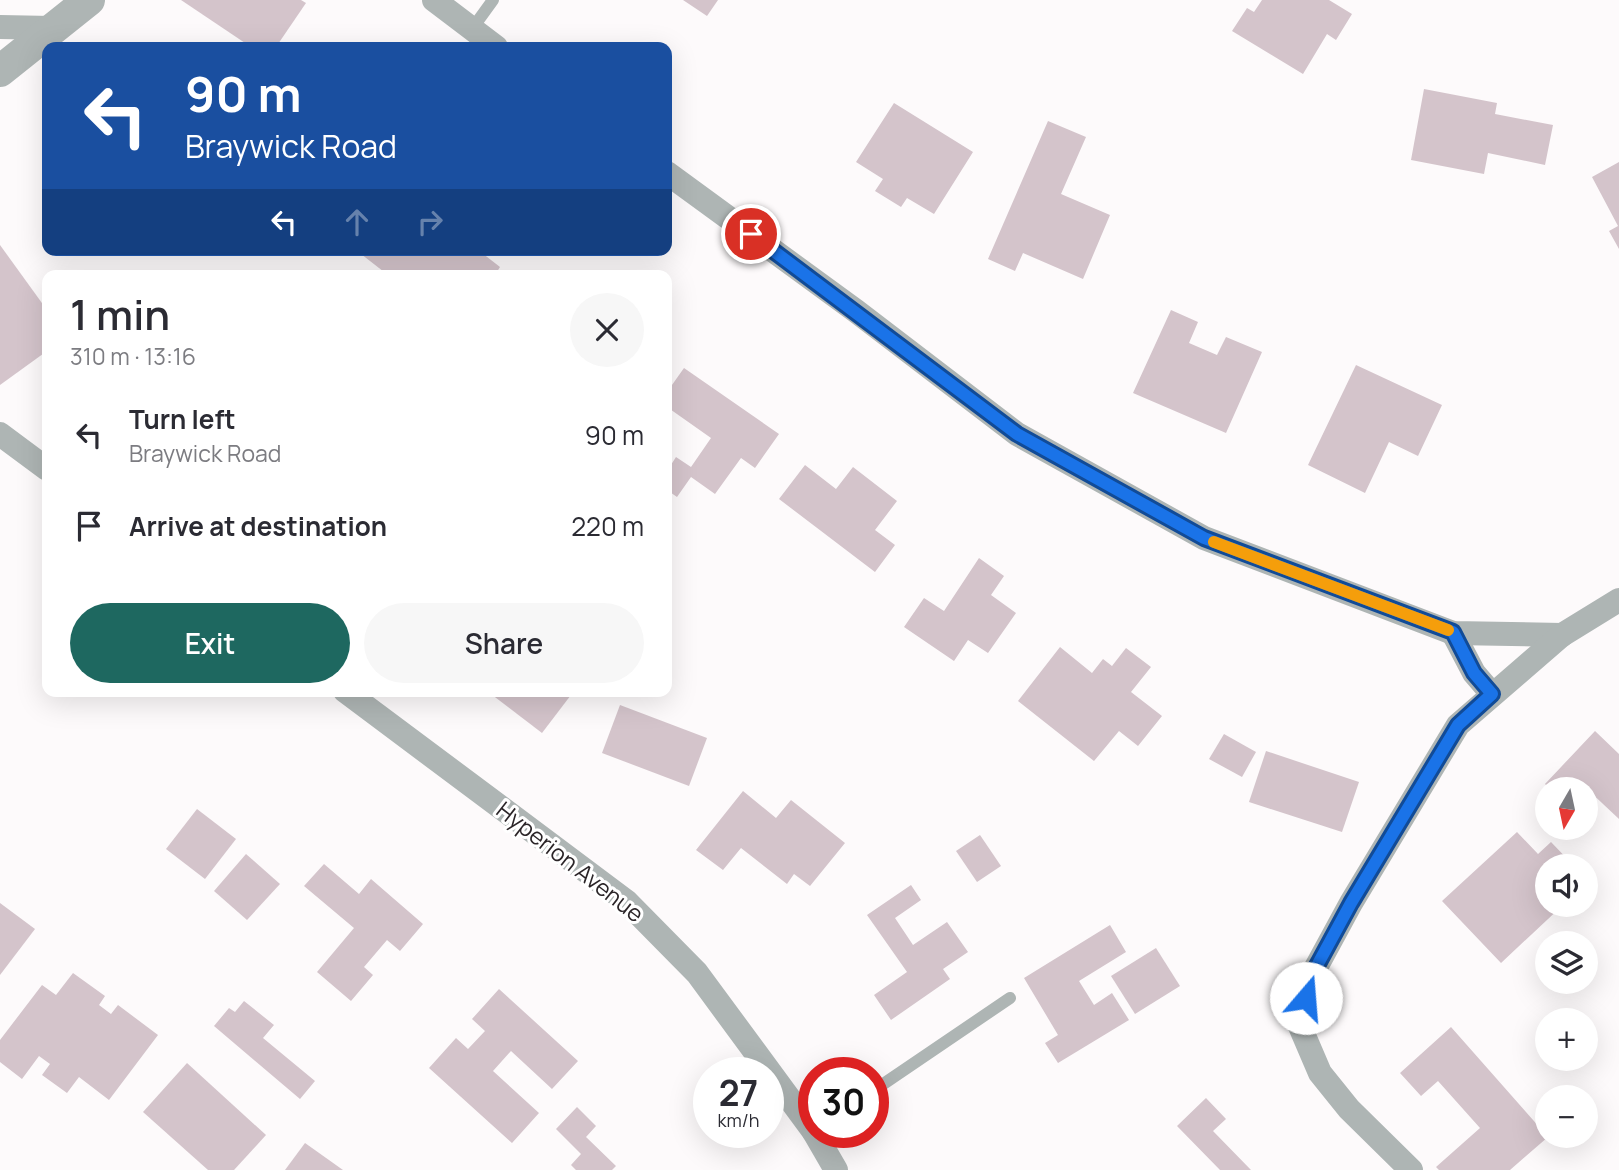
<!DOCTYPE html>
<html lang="en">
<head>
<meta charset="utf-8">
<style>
	:root { --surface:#fff; --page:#f7f7f7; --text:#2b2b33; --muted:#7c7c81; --accent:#1e6860 }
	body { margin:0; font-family:Manrope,sans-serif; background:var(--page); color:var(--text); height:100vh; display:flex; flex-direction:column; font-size:26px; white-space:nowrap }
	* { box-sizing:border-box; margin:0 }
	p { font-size:23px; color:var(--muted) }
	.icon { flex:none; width:38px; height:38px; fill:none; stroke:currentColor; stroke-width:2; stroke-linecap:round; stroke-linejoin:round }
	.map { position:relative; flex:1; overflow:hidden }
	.panel { position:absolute; left:42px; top:270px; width:630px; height:427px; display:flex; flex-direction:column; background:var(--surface); border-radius:14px; box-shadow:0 7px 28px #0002 }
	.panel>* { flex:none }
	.banner { position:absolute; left:42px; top:42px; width:630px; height:214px; border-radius:14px; box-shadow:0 7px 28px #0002; background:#1a4fa0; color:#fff; overflow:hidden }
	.needle { width:46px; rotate:189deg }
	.buttons { position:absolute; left:1535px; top:777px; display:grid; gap:14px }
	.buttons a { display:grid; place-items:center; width:63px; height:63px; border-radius:50%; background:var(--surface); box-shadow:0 7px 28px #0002; font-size:35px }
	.speed { position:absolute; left:693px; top:1057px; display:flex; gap:14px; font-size:35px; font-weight:700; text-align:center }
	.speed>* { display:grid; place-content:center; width:91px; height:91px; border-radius:50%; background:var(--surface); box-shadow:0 7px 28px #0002; line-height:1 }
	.speed small { font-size:18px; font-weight:400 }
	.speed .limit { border:10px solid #d22; background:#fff; color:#111 }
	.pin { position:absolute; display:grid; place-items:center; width:60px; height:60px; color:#fff; margin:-30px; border:4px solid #fff; border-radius:50%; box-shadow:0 2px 7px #0007 }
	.me { position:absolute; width:77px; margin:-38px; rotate:18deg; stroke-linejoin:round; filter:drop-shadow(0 0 5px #0008) }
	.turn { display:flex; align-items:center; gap:24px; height:147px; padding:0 28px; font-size:32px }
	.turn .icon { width:91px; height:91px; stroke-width:2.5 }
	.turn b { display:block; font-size:49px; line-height:60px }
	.lanes { display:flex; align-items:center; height:66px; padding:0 28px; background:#0003; justify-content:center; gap:35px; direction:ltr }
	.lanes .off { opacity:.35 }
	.round { display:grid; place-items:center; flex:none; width:74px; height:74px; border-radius:37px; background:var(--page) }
	.head { display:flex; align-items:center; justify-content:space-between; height:119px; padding:0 28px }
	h1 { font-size:42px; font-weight:600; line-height:52px }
	.primary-button { display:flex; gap:14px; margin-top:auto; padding:14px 28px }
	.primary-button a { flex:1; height:80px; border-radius:42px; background:var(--accent); color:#fff; font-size:28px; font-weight:600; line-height:80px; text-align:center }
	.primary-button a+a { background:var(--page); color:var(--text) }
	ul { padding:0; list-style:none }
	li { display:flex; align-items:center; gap:21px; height:91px; padding:0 28px }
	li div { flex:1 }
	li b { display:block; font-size:26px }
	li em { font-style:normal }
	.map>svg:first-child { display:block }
</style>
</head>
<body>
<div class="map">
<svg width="1619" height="1170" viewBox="0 0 1619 1170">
	<rect width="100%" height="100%" fill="#fdfafb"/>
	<g fill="#d4c4cb">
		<path d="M181,0H301L306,3L276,47H251Z"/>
		<path d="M683,0H718L707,16Z"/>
		<path d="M1262,0H1329L1352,14L1336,40L1327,34L1303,74L1232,31L1247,8L1254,12Z"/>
		<path d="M1424,89L1497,103L1495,114L1553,125L1545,165L1488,153L1484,174L1411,160Z"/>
		<path d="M894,103L973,152L934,214L907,198L901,207L875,191L883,179L856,162Z"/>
		<path d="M1048,121L1086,137L1061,194L1110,215L1083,279L1023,253L1015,271L988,259Z"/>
		<path d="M1619,162V249L1609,231L1618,226L1592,177Z"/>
		<path d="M0,245L47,310V351L0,385Z"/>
		<path d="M364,250H484L482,253L500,267L495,275H388L361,254Z"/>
		<path d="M1171,310L1198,322L1189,343L1217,355L1226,337L1262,352L1226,433L1133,393Z"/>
		<path d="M1356,365L1442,405L1418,456L1389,442L1365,493L1308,465Z"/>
		<path d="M684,368L779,434L755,468L741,458L715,494L691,477L677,497L667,490V471L676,457L691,467L711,438L667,407V392Z"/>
		<path d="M805,465L836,489L853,467L897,501L875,530L895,545L875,572L779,499Z"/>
		<path d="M979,558L1004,576L991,595L1016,613L988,653L968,640L954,661L904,627L924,598L944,611Z"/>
		<path d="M1060,647L1092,673L1103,659L1112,666L1126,648L1151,667L1131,692L1162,716L1138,746L1119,731L1094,761L1018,701Z"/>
		<path d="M487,691H574L542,733Z"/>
		<path d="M620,705L707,738L689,786L602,753Z"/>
		<path d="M1595,731L1619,754V819L1585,787L1583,789H1550L1545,784Z"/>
		<path d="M1224,734L1256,752L1242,777L1209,759Z"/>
		<path d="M1266,751L1359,782L1342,832L1249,802Z"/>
		<path d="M743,791L776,818L791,800L845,843L810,886L794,874L787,884L741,848L723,870L696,850Z"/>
		<path d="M197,809L236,839L205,879L166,849Z"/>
		<path d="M1517,832L1538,854L1551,842L1574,866H1547V905H1563L1501,963L1442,901Z"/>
		<path d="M980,835L1001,866L977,882L956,851Z"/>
		<path d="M246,854L280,884L247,920L214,891Z"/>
		<path d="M324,864L359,894L371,879L423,924L400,951L387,940L364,967L373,975L351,1001L317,972L354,928L304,886Z"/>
		<path d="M911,885L921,900L895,918L913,945L947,922L968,952L943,969L950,979L891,1020L874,995L907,972L867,915Z"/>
		<path d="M0,903L35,929L0,975Z"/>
		<path d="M1110,925L1126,952L1079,981L1094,1005L1112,993L1129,1020L1058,1063L1045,1043L1058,1035L1024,978Z"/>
		<path d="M1156,948L1180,986L1135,1014L1111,976Z"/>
		<path d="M73,973L105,996L99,1005L111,1014L118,1005L158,1035L109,1100L79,1077L67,1093L42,1075L50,1064L39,1056L22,1079L0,1062V1040L42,985L56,995Z"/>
		<path d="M499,989L578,1061L552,1089L511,1051L493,1071L539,1113L512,1143L429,1068L456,1038L468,1049L485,1031L472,1019Z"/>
		<path d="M244,1001L274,1025L263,1038L315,1081L300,1099L214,1026L229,1008L235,1012Z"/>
		<path d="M1451,1027L1548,1137L1510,1170H1439L1436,1167L1480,1128L1438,1081L1421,1096L1400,1073Z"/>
		<path d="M187,1063L266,1135L234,1170H208L143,1112Z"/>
		<path d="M1206,1098L1226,1119L1213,1131L1251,1170H1220L1177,1126Z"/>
		<path d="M577,1107L596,1126L586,1137L616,1166L612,1170H576L571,1165L581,1154L556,1129Z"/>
		<path d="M305,1143L343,1170H285Z"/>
	</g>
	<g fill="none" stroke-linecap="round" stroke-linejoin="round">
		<g stroke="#aeb5b4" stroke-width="12">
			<path d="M472,29L493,0"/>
			<path d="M873,1091L1010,998"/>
		</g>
		<g stroke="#aeb5b4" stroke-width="24">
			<path d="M434,0L496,47"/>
			<path d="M0,27L52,28"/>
			<path d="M667,173L856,311L1017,434L1204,538L1453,633L1562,635"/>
			<path d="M0,434L47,469"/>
			<path d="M1453,633L1474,673L1492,694"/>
			<path d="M345,691L626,901L697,973L814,1132"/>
			<path d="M814,1132L836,1170"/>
			<path d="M1411,1170L1349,1109L1320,1073L1299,1024L1313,973L1351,903L1458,725L1562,635L1619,600"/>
		</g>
		<path stroke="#aeb5b4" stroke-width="32" d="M0,71L89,0"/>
	</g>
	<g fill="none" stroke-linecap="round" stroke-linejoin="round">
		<g stroke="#114b97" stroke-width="18">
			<path id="route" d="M751,234L1017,434L1204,538L1453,632L1474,673L1492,694L1458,725L1351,903L1313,973L1306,998"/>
		</g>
		<use href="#route" stroke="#1a73e8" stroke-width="12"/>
		<path stroke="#f59e0b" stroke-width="12" d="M1214,542L1448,630"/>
	</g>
	<g text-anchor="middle" stroke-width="6" stroke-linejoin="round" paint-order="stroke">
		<g font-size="23" fill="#2b2528" stroke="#fff">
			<text transform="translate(570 862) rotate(38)" y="8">Hyperion Avenue</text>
		</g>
	</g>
</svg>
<div class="buttons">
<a><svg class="needle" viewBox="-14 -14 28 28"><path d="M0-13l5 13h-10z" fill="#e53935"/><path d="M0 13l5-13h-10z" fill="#7c7c81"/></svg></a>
<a><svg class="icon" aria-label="sound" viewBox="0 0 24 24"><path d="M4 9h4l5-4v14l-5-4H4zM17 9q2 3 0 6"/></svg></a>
<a><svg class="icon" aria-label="layers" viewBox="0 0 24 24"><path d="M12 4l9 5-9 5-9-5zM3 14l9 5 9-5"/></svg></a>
<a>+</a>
<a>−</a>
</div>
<div class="speed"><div>27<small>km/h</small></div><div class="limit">30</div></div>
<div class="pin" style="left:751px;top:234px;background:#d93025"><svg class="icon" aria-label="arrive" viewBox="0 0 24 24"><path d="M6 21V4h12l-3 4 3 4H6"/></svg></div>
<svg class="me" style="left:1306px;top:998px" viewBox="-20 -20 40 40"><circle r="19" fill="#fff"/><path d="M0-13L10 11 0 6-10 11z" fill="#1a73e8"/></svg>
<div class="banner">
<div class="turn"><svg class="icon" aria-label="left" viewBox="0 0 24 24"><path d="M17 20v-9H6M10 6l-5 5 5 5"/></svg><div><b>90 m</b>Braywick Road</div></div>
<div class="lanes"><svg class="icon" aria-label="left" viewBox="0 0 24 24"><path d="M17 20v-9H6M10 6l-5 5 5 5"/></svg><svg class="icon off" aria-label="ahead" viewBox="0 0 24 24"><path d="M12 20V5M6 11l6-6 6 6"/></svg><svg class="icon off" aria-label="right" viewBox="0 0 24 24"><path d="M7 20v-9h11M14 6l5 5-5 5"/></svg></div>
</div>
<section class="panel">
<div class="head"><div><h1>1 min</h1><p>310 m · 13:16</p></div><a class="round"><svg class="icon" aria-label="close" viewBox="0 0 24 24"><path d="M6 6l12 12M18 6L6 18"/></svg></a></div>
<ul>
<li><svg class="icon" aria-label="left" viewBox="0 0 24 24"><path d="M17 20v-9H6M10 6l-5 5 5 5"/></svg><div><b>Turn left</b><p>Braywick Road</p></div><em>90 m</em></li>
<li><svg class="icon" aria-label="arrive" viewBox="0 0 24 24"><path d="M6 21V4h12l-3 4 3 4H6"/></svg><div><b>Arrive at destination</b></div><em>220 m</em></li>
</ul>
<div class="primary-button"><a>Exit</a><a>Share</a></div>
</section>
</div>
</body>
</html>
